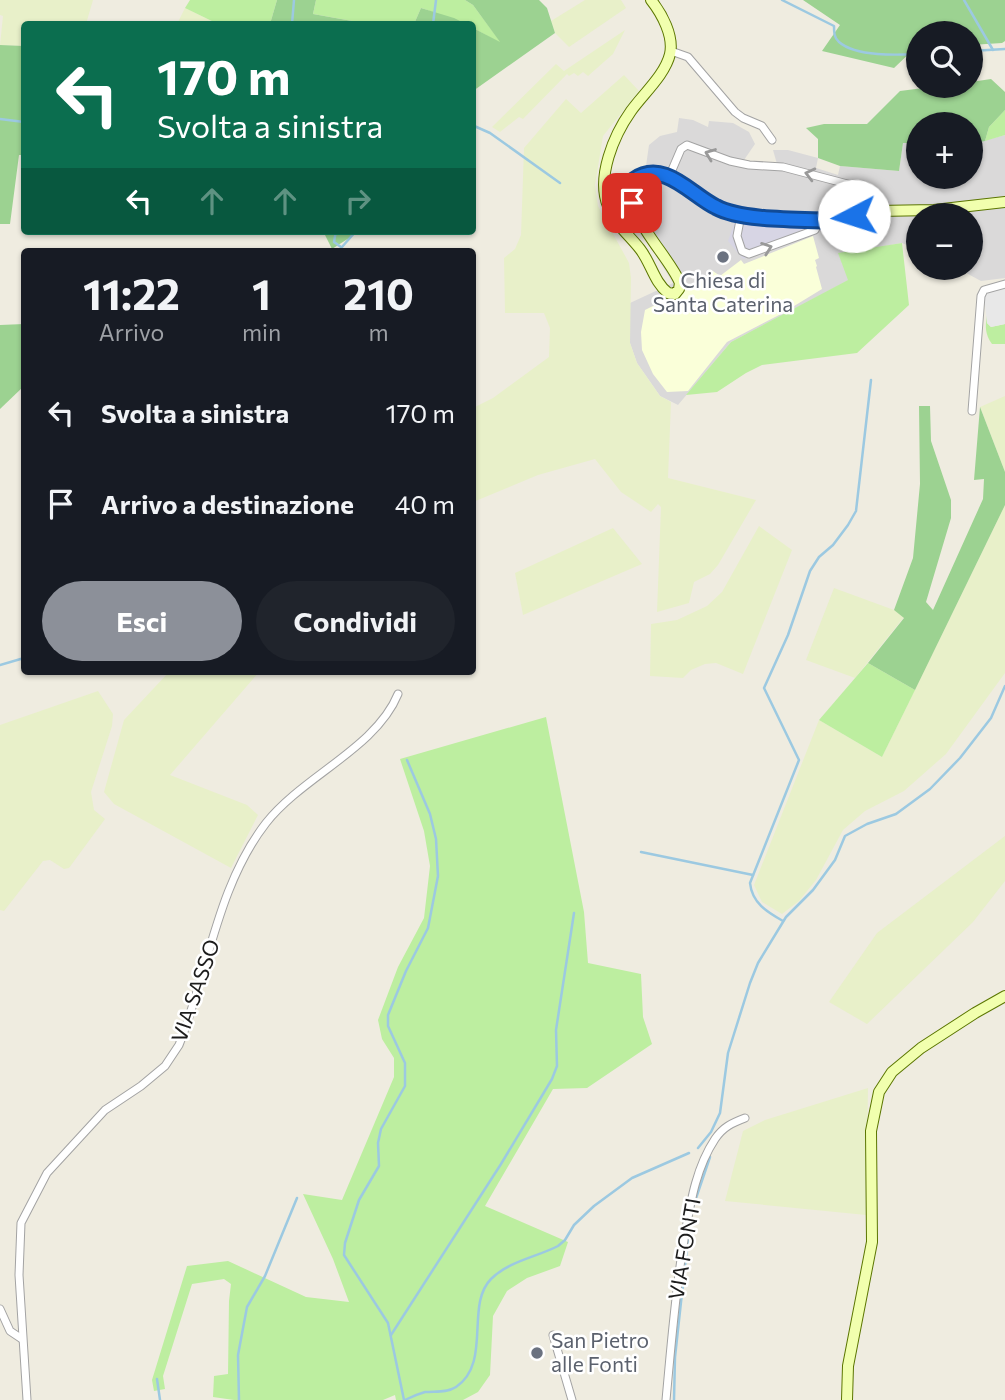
<!DOCTYPE html>
<html lang="it">
<head>
<meta charset="utf-8">
<style>
	:root { --surface:#171b24; --page:#20242c; --text:#f1f3f6; --muted:#9ea1a6; --accent:#8c9099 }
	body { margin:0; font-family:Commissioner,sans-serif; background:var(--page); color:var(--text); height:100vh; display:flex; flex-direction:column; font-size:26px; white-space:nowrap }
	* { box-sizing:border-box; margin:0 }
	p { font-size:23px; color:var(--muted) }
	.icon { flex:none; width:38px; height:38px; fill:none; stroke:currentColor; stroke-width:2; stroke-linecap:round; stroke-linejoin:round }
	.map { position:relative; flex:1; overflow:hidden }
	.drawer { position:absolute; left:21px; top:248px; width:455px; height:427px; display:flex; flex-direction:column; background:var(--surface); border-radius:7px; box-shadow:0 2px 5px #0004 }
	.drawer>* { flex:none }
	.top-card { position:absolute; left:21px; top:21px; width:455px; height:214px; border-radius:7px; box-shadow:0 2px 5px #0004; background:#0b6e4f; color:#fff; overflow:hidden }
	.controls { position:absolute; left:906px; top:21px; display:grid; gap:14px }
	.controls a { display:grid; place-items:center; width:77px; height:77px; border-radius:50%; background:var(--surface); box-shadow:0 2px 5px #0004; font-size:35px }
	.pin { position:absolute; display:grid; place-items:center; width:60px; height:60px; color:#fff; margin:-30px; border-radius:14px; box-shadow:0 4px 10px #0006 }
	.me { position:absolute; width:77px; margin:-38px; rotate:265deg; stroke-linejoin:round; filter:drop-shadow(0 0 5px #0008) }
	.turn { display:flex; align-items:center; gap:24px; height:147px; padding:0 21px; font-size:32px }
	.turn .icon { width:91px; height:91px; stroke-width:2.5 }
	.turn b { display:block; font-size:49px; line-height:60px }
	.lanes { display:flex; align-items:center; height:66px; padding:0 21px; background:#0003; justify-content:center; gap:35px; direction:ltr }
	.lanes .off { opacity:.35 }
	.eta { display:flex; justify-content:space-evenly; align-items:center; height:119px; text-align:center }
	.eta b { font-size:42px; font-weight:700; line-height:49px }
	.primary-button { display:flex; gap:14px; margin-top:auto; padding:14px 21px }
	.primary-button a { flex:1; height:80px; border-radius:42px; background:var(--accent); color:#fff; font-size:28px; font-weight:700; line-height:80px; text-align:center }
	.primary-button a+a { background:var(--page); color:var(--text) }
	ul { padding:0; list-style:none }
	li { display:flex; align-items:center; gap:21px; height:91px; padding:0 21px }
	li div { flex:1 }
	li b { display:block; font-size:26px }
	li em { font-style:normal }
	.map>svg:first-child { display:block }
</style>
</head>
<body>
<div class="map">
<svg width="1005" height="1400" viewBox="0 0 1005 1400">
	<rect width="100%" height="100%" fill="#efece0"/>
	<path fill="#dad9d9" d="M679,118L693,120L708,127L709,121L733,123L749,132L755,144L744,160L777,164L773,150H788L818,158L816,168L838,175L840,166L899,171L903,142L919,143V177H971V144L1005,135V278L981,281L957,268H971V215H919V250L902,243L839,254L849,280L731,342L678,405L660,396L637,363L630,343V303L673,283L631,215L626,196L628,184L633,176L646,166L649,145L660,136L677,132Z"/>
	<path fill="#faffd9" d="M813,236L819,258L815,260L817,266L816,267L822,289L781,314L727,342L688,391L667,392L653,374L642,350L641,332L645,310L693,286L713,271L720,276L741,260L744,264Z"/>
	<g fill="#e8f0c9">
		<path d="M0,0H93L86,24H24V46L0,45L3,16L0,15Z"/>
		<path d="M585,0H621L626,8L569,47L555,33L551,21Z"/>
		<path d="M185,8L218,24H177Z"/>
		<path d="M625,30L613,54L588,76L583,72L578,76L574,73L569,76L567,74L523,119L519,117L500,132L492,127L556,64L564,71Z"/>
		<path d="M624,75L639,91L603,136L595,185L598,206L629,263L631,278L630,343L637,363L660,396L671,402L668,478L756,500L718,565L710,574L694,582L689,603L657,612L661,507L658,504L651,512L621,492L595,459L538,475L473,502V408L493,398L549,357L550,328L544,313H505L504,258L515,249L521,235L524,148L566,99L581,113Z"/>
		<path d="M1005,396V472L980,407Z"/>
		<path d="M1005,505V673L946,754L904,791L865,811L843,830L816,880L799,901L782,914L762,902L754,885L819,720L882,757Z"/>
		<path d="M759,526L792,550L743,674L716,663L705,664L691,670L683,678L650,676L651,624L677,620L707,606L722,592Z"/>
		<path d="M613,528L642,564L523,615L515,573Z"/>
		<path d="M834,588L894,610L904,617L855,678L806,660Z"/>
		<path d="M169,672H259L170,775L247,805L258,815L231,868L114,804L104,792L124,720Z"/>
		<path d="M98,691L113,714L112,726L91,792L94,810L105,819L69,868L64,869L50,860L43,861L4,911L0,910V725Z"/>
		<path d="M1005,836V881L973,922L867,1024L829,1002L877,933Z"/>
		<path d="M868,1088L866,1215L725,1201L743,1131L765,1120Z"/>
	</g>
	<g fill="#bdeea0">
		<path d="M190,0H277L270,24H218L185,8Z"/>
		<path d="M316,0H465L473,5L502,44L473,28L472,24C461,24 434,12 421,8L414,24H369L313,14Z"/>
		<path d="M1005,110V135L985,141L989,127Z"/>
		<path d="M902,243L909,305L857,353L762,365L746,373L717,392L686,395L731,342L848,280L838,253Z"/>
		<path d="M987,315V323L991,327L1005,324V344H992C985,334 985,327 987,315Z"/>
		<path d="M868,663L915,690L882,757L819,720Z"/>
		<path d="M546,717L584,912L588,963L641,974L643,1017L652,1044L587,1088L553,1089L485,1206L568,1242L560,1266L527,1278L507,1291L493,1316L490,1375L478,1392L463,1400H396L395,1395L383,1400H234L213,1397L214,1376L228,1374L229,1301L231,1284L224,1279L192,1284L163,1376L165,1389L154,1391L152,1380L187,1266L228,1261L306,1297L349,1302L333,1259L303,1194L342,1200L394,1077V1058L382,1039L378,1020L398,967L424,918L430,866L424,831L400,759Z"/>
	</g>
	<g fill="#9cd291">
		<path d="M277,0H316L313,14L369,24H270Z"/>
		<path d="M465,0H539L547,8L555,33L473,91V28L500,42L473,5Z"/>
		<path d="M803,0H1005V41L1002,43L971,45V33H919V48H915L894,68L822,51L840,25Z"/>
		<path d="M421,8L454,18L466,24H414Z"/>
		<path d="M0,45L24,46V155H19L10,224H0Z"/>
		<path d="M991,79L1005,92V110L989,127L985,141L971,144V124H919V143H903L899,171L840,166L818,158V139L806,128L824,124H867L900,91L939,86H971V82Z"/>
		<path d="M323,231H360L332,249Z"/>
		<path d="M24,324V386L0,409V325Z"/>
		<path d="M919,406H930L931,441L951,500V518L926,602L933,610L983,499L984,479L974,480L980,407L1005,472V505L915,690L868,663L904,618L894,610L913,558L920,484Z"/>
	</g>
	<path fill="#e8e8e8" d="M1005,289V324L991,327L987,323L984,295L990,291Z"/>
	<path fill="#d7d5e4" d="M738,212L835,224L805,238L743,259L728,241Z"/>
	<g fill="none" stroke-linecap="round" stroke-linejoin="round">
		<g stroke="#9cc9e1" stroke-width="2.5">
			<path d="M782,0L834,26C834,32 834,38 839,42C856,57 898,55 919,54"/>
			<path d="M964,0L993,50"/>
			<path d="M292,24L294,0"/>
			<path d="M433,24L436,0"/>
			<path d="M971,51L1005,49"/>
			<path d="M0,119L24,122"/>
			<path d="M472,125L490,133L560,183"/>
			<path d="M336,231L334,242L341,247L340,252"/>
			<path d="M342,247L356,231"/>
			<path d="M0,665L24,658"/>
			<path d="M641,852L753,875"/>
			<path d="M783,921C767,912 752,903 750,883L799,760L764,688L788,635L810,571L819,557L833,545L848,525L856,511L871,380"/>
			<path d="M698,1148L711,1132L720,1113L728,1053L750,983L758,963L786,917L813,890L835,860L845,836L867,824L896,814L930,789L960,758L991,718L1005,686"/>
			<path d="M693,1207L710,1157"/>
			<path d="M391,1335L501,1164L552,1079L557,1066L556,1030L574,913"/>
			<path d="M157,1379L160,1400"/>
			<path d="M239,1400L238,1355L247,1307L265,1276L297,1198"/>
			<path d="M404,1400L388,1323L344,1255L345,1243L359,1200L379,1166L378,1143L381,1129L405,1086V1063L388,1026V1015L406,971L428,928L438,876L436,839L430,814L407,760"/>
			<path d="M405,1400C411,1397 418,1394 425,1392C435,1391 447,1393 456,1387C492,1363 465,1305 491,1279C509,1261 537,1257 558,1246L565,1240L574,1225L594,1206L632,1178L689,1153"/>
			<path d="M674,1400L675,1357L688,1238"/>
		</g>
		<g stroke="#a3a3a3" stroke-width="9">
			<g id="street">
				<path d="M671,51L688,57L735,112L743,118L762,126L772,140"/>
				<path d="M669,177L681,149L687,145L730,161L749,165L783,167L855,186L854,216"/>
				<path d="M741,215L737,236L742,251L749,254L815,230L820,220"/>
				<path d="M972,411L981,296L984,290L1005,284"/>
				<path d="M0,1309L10,1331L22,1339"/>
				<path d="M553,1335L572,1400"/>
				<path d="M27,1400L19,1275L21,1223L47,1173L105,1110L141,1086L165,1066L179,1045C208,972 217,886 266,823C303,776 376,748 398,694"/>
				<path d="M666,1400C671,1347 675,1293 684,1240C690,1206 695,1169 715,1139C723,1127 732,1123 745,1118"/>
			</g>
		</g>
		<g stroke="#5b7600" stroke-width="12">
			<g id="secondary">
				<path d="M651,0C662,14 674,36 670,54C665,75 643,94 631,111C614,135 596,177 608,206C614,223 629,235 640,249C651,263 654,282 668,293L675,294L679,289L680,283C669,255 619,211 634,180L647,174L669,177L716,207L741,215L840,221L877,211L934,210L1005,202"/>
				<path d="M847,1400L848,1366L872,1242L871,1131L879,1092L892,1072L921,1048L975,1013L1005,996"/>
			</g>
		</g>
		<use href="#street" stroke="#fff" stroke-width="7"/>
		<use href="#secondary" stroke="#f1ffae" stroke-width="10"/>
	</g>
	<defs><path id="oneway-chevron" d="M-2-3.5L2.5 0L-2 3.5" fill="none" stroke-width="1.6" stroke-linecap="round" stroke-linejoin="round" transform="scale(1.75)"/></defs>
	<g stroke="#999">
		<use href="#oneway-chevron" transform="translate(710 154) rotate(-159)"/>
		<use href="#oneway-chevron" transform="translate(810 174) rotate(-166)"/>
		<use href="#oneway-chevron" transform="translate(767 248) rotate(-20)"/>
	</g>
	<g fill="none" stroke-linecap="round" stroke-linejoin="round">
		<g stroke="#114b97" stroke-width="18">
			<path id="route" d="M632,203L630,193L634,180C664,159 691,195 716,207C744,222 807,219 840,221L854,216"/>
		</g>
		<use href="#route" stroke="#1a73e8" stroke-width="12"/>
	</g>
	<g fill="#6b7280" stroke="#fff" stroke-width="2.5">
		<circle cx="723" cy="257" r="7"/>
		<circle cx="537" cy="1353" r="7"/>
	</g>
	<g text-anchor="middle" stroke-width="5" stroke-linejoin="round" paint-order="stroke">
		<g font-size="21" fill="#5b616d" stroke="#fff">
			<text x="723" y="288">Chiesa di<tspan x="723" dy="24">Santa Caterina</tspan></text>
			<text x="551" y="1348" text-anchor="start">San Pietro<tspan x="551" dy="24">alle Fonti</tspan></text>
		</g>
		<g font-size="21" fill="#1c1c1c" stroke="#fff">
			<text transform="translate(196 991) rotate(-71)" y="7">VIA SASSO</text>
			<text transform="translate(685 1249) rotate(-80)" y="7">VIA FONTI</text>
		</g>
	</g>
</svg>
<div class="controls">
<a><svg class="icon" aria-label="search" viewBox="0 0 24 24"><circle cx="10" cy="10" r="6"/><path d="M15 15l6 6"/></svg></a>
<a>+</a>
<a>−</a>
</div>
<div class="pin" style="left:632px;top:203px;background:#d93025"><svg class="icon" aria-label="arrive" viewBox="0 0 24 24"><path d="M6 21V4h12l-3 4 3 4H6"/></svg></div>
<svg class="me" style="left:854px;top:216px" viewBox="-20 -20 40 40"><circle r="19" fill="#fff"/><path d="M0-13L10 11 0 6-10 11z" fill="#1a73e8"/></svg>
<div class="top-card">
<div class="turn"><svg class="icon" aria-label="left" viewBox="0 0 24 24"><path d="M17 20v-9H6M10 6l-5 5 5 5"/></svg><div><b>170 m</b>Svolta a sinistra</div></div>
<div class="lanes"><svg class="icon" aria-label="left" viewBox="0 0 24 24"><path d="M17 20v-9H6M10 6l-5 5 5 5"/></svg><svg class="icon off" aria-label="ahead" viewBox="0 0 24 24"><path d="M12 20V5M6 11l6-6 6 6"/></svg><svg class="icon off" aria-label="ahead" viewBox="0 0 24 24"><path d="M12 20V5M6 11l6-6 6 6"/></svg><svg class="icon off" aria-label="right" viewBox="0 0 24 24"><path d="M7 20v-9h11M14 6l5 5-5 5"/></svg></div>
</div>
<section class="drawer">
<div class="eta">
<div><b>11:22</b><p>Arrivo</p></div>
<div><b>1</b><p>min</p></div>
<div><b>210</b><p>m</p></div>
</div>
<ul>
<li><svg class="icon" aria-label="left" viewBox="0 0 24 24"><path d="M17 20v-9H6M10 6l-5 5 5 5"/></svg><div><b>Svolta a sinistra</b></div><em>170 m</em></li>
<li><svg class="icon" aria-label="arrive" viewBox="0 0 24 24"><path d="M6 21V4h12l-3 4 3 4H6"/></svg><div><b>Arrivo a destinazione</b></div><em>40 m</em></li>
</ul>
<div class="primary-button"><a>Esci</a><a>Condividi</a></div>
</section>
</div>
</body>
</html>
